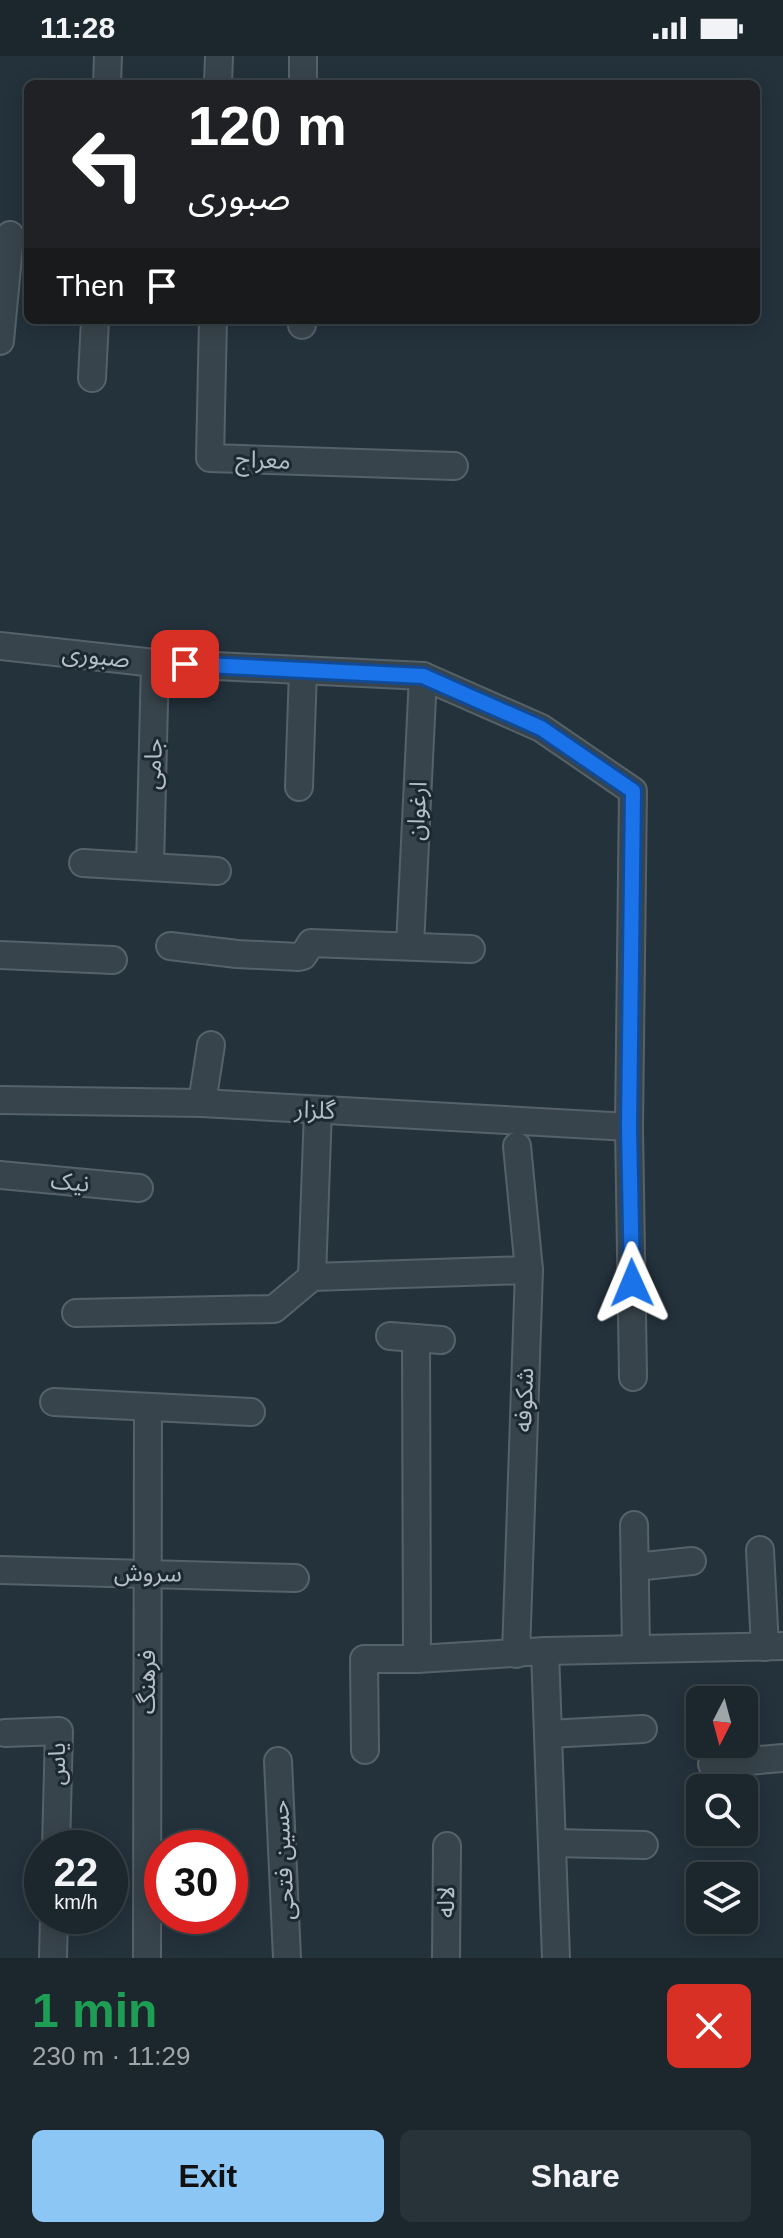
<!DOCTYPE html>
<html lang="en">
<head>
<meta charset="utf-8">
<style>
	:root { --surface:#1b262d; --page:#283239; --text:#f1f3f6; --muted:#a0a5aa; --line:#394349; --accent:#8cc6f4 }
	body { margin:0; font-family:Helvetica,"Noto Sans Arabic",sans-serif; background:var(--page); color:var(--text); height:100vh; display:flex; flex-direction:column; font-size:30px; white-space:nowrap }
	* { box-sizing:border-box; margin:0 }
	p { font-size:26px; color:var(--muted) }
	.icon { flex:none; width:44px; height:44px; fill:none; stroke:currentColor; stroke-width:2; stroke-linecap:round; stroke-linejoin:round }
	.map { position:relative; height:1902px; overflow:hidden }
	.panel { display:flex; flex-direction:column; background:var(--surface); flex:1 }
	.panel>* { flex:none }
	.guide { position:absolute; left:24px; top:24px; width:736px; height:244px; border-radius:12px; box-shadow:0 4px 20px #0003,0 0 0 2px var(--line); background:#202124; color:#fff; overflow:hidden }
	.needle { width:52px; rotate:186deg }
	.tools { position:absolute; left:686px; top:1630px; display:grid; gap:16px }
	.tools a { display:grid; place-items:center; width:72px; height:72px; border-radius:12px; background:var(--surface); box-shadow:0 4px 20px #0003,0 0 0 2px var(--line); font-size:40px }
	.speed { position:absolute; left:24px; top:1774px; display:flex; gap:16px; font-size:40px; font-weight:700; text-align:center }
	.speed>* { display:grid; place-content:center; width:104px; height:104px; border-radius:50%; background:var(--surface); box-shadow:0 4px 20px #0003,0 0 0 2px var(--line); line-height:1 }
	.speed small { font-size:20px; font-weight:400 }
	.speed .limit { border:12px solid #d22; background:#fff; color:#111 }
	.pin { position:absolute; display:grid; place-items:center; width:68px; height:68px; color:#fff; margin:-34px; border-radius:16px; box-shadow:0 4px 12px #0006 }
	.me { position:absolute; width:88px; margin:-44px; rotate:359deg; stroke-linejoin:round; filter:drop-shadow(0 0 6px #0008) }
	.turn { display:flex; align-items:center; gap:28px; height:168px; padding:0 32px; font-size:36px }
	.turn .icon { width:104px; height:104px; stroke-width:2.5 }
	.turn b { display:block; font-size:56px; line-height:68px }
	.then { display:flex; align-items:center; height:76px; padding:0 32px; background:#0003; gap:16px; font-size:30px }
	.round { display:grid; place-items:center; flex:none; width:84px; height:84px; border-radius:12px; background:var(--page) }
	.headline { display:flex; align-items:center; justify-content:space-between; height:136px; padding:0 32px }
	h1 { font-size:48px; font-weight:800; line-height:60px; color:#1e9e55 }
	.action { display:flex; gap:16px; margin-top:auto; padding:16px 32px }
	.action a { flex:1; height:92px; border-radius:12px; background:var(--accent); color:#111; font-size:32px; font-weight:800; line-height:92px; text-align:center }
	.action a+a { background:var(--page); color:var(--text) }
	.status { display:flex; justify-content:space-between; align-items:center; height:56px; padding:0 40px; background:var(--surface); direction:ltr }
	.status svg { height:22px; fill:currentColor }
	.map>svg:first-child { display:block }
</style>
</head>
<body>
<div class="status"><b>11:28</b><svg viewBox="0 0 49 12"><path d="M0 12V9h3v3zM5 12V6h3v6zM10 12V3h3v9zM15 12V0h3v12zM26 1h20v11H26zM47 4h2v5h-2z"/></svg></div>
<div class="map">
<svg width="783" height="1902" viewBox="0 0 783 1902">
	<rect width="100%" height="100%" fill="#24323c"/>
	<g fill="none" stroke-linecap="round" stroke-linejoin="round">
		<g stroke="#56626a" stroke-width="30">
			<g id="minor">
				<path d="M107,28L108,0"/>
				<path d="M218,28L219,0"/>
				<path d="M303,28V0"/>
				<path d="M213,264L210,402L454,410"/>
				<path d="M302,269V264"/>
				<path d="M0,285L10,179"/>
				<path d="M92,322L95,264"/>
				<path d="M0,590L155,607L423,620L541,672L633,735L629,1071L633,1321"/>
				<path d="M299,731L303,614"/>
				<path d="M83,807L217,815"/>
				<path d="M150,810L155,607"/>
				<path d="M170,890L237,898L299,901L303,900L311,887L471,893"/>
				<path d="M410,890L423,620"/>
				<path d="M0,899L113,904"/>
				<path d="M0,1044L202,1047L629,1071"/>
				<path d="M202,1047L211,989"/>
				<path d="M0,1119L139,1132"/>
				<path d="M312,1221L318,1054"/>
				<path d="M76,1257L274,1253L312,1221L529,1214"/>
				<path d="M390,1280L441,1284"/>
				<path d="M416,1282L417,1603"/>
				<path d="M54,1346L251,1356"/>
				<path d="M634,1469L636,1593"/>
				<path d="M760,1494L765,1591"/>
				<path d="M635,1511L692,1505"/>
				<path d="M0,1514L295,1522"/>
				<path d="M545,1595L556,1902"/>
				<path d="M516,1598L529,1214L517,1090"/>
				<path d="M5,1677L59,1675L56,1792"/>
				<path d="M548,1678L643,1673"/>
				<path d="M365,1694L364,1603H417L545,1595L783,1590"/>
				<path d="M278,1705L287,1902"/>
				<path d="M712,1708L783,1702"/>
				<path d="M552,1787L644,1789"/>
				<path d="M53,1902L54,1860"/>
				<path d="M147,1902L148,1351"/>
				<path d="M446,1902L447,1790"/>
			</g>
		</g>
		<use href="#minor" stroke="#38444c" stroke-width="26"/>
	</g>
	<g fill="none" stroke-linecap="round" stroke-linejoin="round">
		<g stroke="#114b97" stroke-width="20">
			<path id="route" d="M185,608L423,620L541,672L633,735L629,1071L632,1227"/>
		</g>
		<use href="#route" stroke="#1a73e8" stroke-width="14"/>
	</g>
	<g text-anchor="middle" stroke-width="6" stroke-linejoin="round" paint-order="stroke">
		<g font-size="24" fill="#b4bfc8" stroke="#1d2931">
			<text transform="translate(263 404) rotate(2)" y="8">معراج</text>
			<text transform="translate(96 600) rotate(6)" y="8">صبوری</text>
			<text transform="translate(153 708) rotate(-88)" y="8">جامی</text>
			<text transform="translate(417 755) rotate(-87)" y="8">ارغوان</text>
			<text transform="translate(315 1054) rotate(3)" y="8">گلزار</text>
			<text transform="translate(70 1126) rotate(5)" y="8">نیک</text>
			<text transform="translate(524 1344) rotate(-88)" y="8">شکوفه</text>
			<text transform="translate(148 1517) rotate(1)" y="8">سروش</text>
			<text transform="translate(147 1626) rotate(-90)" y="8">فرهنگ</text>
			<text transform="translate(57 1708) rotate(-90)" y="8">یاس</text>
			<text transform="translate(283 1804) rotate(-93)" y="8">حسین فتحی</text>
			<text transform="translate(446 1846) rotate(-89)" y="8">لاله</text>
		</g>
	</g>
</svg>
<div class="tools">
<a><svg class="needle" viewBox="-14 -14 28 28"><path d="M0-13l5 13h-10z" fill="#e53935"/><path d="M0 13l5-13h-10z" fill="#a0a5aa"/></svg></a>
<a><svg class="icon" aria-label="search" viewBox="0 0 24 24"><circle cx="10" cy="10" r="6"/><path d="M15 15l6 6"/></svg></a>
<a><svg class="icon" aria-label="layers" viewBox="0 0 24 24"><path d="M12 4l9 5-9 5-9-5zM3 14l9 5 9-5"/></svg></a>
</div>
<div class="speed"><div>22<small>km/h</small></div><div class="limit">30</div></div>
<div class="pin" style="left:185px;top:608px;background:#d93025"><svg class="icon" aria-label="arrive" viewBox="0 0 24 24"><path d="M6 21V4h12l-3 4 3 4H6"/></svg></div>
<svg class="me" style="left:632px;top:1227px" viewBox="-20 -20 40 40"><path d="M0-17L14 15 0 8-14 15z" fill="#1a73e8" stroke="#fff" stroke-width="4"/></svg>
<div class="guide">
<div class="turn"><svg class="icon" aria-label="left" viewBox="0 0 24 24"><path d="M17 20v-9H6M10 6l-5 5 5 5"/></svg><div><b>120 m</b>صبوری</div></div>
<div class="then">Then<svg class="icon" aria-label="arrive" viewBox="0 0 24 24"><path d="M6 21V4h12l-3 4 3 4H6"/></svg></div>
</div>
</div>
<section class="panel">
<div class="headline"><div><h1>1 min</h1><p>230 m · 11:29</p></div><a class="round" style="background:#d93025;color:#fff"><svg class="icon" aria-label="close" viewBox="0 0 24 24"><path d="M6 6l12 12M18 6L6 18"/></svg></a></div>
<div class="action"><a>Exit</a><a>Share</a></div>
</section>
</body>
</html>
